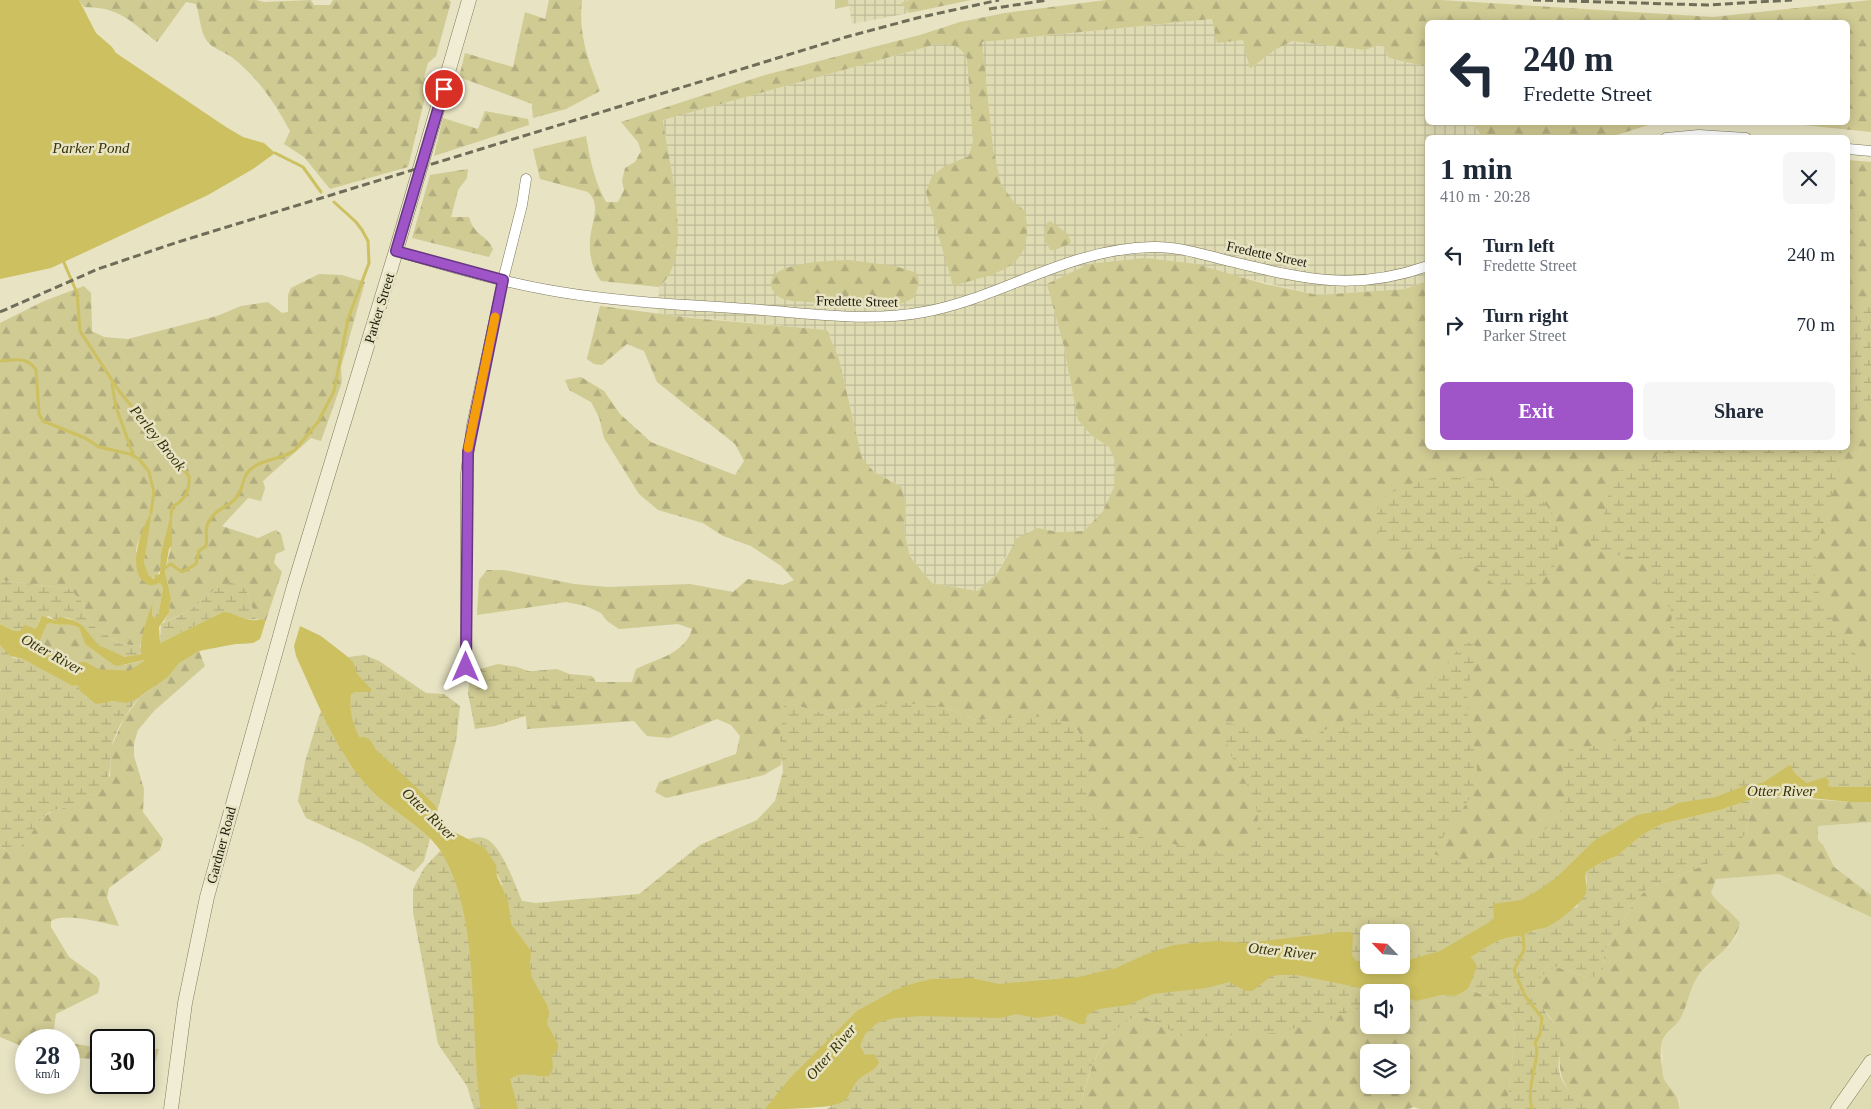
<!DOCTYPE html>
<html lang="en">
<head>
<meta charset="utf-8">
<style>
	:root { --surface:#fff; --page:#f6f6f7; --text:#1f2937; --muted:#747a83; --accent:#9f55c8 }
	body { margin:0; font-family:"Times New Roman",serif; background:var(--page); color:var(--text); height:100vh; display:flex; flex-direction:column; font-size:19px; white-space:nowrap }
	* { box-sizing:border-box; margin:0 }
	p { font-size:16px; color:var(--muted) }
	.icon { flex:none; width:28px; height:28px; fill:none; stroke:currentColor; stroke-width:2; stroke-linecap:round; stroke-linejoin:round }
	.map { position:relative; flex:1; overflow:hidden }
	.side { position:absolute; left:1425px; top:135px; width:425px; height:315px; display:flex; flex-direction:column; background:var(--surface); border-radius:8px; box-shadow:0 2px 12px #0003 }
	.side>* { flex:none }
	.top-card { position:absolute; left:1425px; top:20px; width:425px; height:105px; border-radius:8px; box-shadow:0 2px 12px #0003; background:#fff; color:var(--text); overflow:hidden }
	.needle { width:32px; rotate:295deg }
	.fabs { position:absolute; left:1360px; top:924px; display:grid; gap:10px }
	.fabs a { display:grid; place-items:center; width:50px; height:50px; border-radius:8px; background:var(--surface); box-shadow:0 2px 12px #0003; font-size:25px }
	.speed { position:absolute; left:15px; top:1029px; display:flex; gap:10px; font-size:25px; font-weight:700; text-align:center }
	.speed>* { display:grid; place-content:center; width:65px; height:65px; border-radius:50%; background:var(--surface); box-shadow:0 2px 12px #0003; line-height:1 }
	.speed small { font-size:12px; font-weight:400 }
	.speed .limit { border:2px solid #111; border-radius:8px; background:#fff; color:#111 }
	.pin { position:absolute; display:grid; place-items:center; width:42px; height:42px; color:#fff; margin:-21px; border:2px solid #fff; border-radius:50%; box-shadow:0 1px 5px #0007 }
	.me { position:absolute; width:55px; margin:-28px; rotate:0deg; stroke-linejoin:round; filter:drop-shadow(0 0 4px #0008) }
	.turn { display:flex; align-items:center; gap:18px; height:105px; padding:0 15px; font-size:22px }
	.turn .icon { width:65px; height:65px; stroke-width:2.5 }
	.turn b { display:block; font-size:35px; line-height:42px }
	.round { display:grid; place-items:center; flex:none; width:52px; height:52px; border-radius:8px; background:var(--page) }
	.head { display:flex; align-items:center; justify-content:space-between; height:85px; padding:0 15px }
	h1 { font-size:30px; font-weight:600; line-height:38px }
	.cta { display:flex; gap:10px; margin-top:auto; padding:10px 15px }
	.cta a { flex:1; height:58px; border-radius:8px; background:var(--accent); color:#fff; font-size:20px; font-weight:600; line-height:58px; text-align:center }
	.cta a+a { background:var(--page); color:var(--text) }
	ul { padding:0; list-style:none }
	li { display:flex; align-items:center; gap:15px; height:70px; padding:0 15px }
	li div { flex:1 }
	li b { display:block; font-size:19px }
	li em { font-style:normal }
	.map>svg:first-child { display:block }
</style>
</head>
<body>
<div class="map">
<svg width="1871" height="1109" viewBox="0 0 1871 1109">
	<defs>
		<pattern id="industrial-grid" width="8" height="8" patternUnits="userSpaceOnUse" patternTransform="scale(1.25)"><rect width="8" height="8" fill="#dfdbb3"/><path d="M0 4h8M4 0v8" fill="none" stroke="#bfbb99"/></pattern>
		<pattern id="forest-firs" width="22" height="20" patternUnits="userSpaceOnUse" patternTransform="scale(1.25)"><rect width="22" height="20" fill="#d0ca93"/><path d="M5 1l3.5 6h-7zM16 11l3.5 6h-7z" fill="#b2ad7e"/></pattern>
		<pattern id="wetland-marsh" width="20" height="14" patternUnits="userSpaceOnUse" patternTransform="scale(1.25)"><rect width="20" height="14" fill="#d0ca93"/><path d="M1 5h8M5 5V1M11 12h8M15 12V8" fill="none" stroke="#b2ad7e"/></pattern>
	</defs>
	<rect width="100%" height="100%" fill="#e7e3c3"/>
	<path fill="#dfdbb3" d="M1871,822V1109H1679L1680,1101L1664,1079L1661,1068L1663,1059L1661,1046L1666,1032L1679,1021L1696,978L1737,937L1740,923L1735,916L1717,903L1711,893L1716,879L1779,874L1813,890L1818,826Z"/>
	<g fill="url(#industrial-grid)">
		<path d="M848,0H909L901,3L909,13L852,24Z"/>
		<path d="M1213,19L1243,39L1250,69L1273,51L1292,41L1365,50L1382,44L1389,58L1427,67L1428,122L1473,123L1482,137L1428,138L1427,281L1405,289L1318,295L1237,276L1047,283L1064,347L1078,419L1091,435L1109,447L1115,461L1114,487L1103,511L1084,531L1058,532L1038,528L1009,550L997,574L977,591L932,583L910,557L904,530L906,506L902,487L874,472L862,459L839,359L827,330L658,314L659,287L666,281L678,219L663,120L937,44H950L962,50L982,42Z"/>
	</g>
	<g fill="url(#forest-firs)" fill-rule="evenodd">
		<path d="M79,0H256L264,2L311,0L314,5H330L333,0H449L451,2L436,56L428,63L424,77L428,85L408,167L330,189L304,157L284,144L290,131C275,103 258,78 233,58C225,52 213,49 207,41C200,31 200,16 196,4L186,2L157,42C130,21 120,7 84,7Z"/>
		<path d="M549,0H582C578,33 588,61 600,91L566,109L533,118L532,104L459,77L465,53L513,67L525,12L545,19Z"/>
		<path d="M835,0H848L849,6L835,9Z"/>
		<path d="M909,0H971L909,13L901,3Z"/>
		<path d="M1106,0H1440L1713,17L1871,0V132L1783,123L1848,122V22H1428L1427,67L1389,58L1382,44L1365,50L1292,41L1273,51L1250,69L1243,40L1217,43L1212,19L982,42L993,149L1001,184L1014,202L1025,211C1036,271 998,272 953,286L926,192L932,176L945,166L969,156L973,141L967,58C960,45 950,44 937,44L663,120C668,163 696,256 659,287L601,281C592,268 589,255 590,240C591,223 602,205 588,192L540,179L533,149L586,136C590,159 594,181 606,202H618L624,190L622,181L625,168L635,162L641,151L638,142L621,122L765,75L920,35L960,22L1005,13Z"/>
		<path d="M485,111L528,119L529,125L434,156L443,118L478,129Z"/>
		<path d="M1473,123H1655L1610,137H1482Z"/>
		<path d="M1848,160L1871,162V702L1542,861L1118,868L1024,718L976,720L943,707L855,708L828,715L792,704L780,739L783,751L781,765L764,775L666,798L655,792L659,782L736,754L740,736L731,725L717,719L669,738L647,736L634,721L527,729L521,672L557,669L589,682H632L636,669C656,659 685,654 692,629L678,624L619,629L607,621L601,613L586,606L566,602L477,615L479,580L487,570H504L574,584L607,587L690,584L733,592L748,579L783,585L794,580L781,566L751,546L723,536L703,523L658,510L639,494L604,438L599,417L591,402L569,390L565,380L581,377L604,391L620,414L651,442L735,475L744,461L735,444L657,382L644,351L627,344L602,365L594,364L587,359L600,306L692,318L827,330L839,359L862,458L874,472L902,487L906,506L904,530L910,557L932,583L977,591L997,574L1017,538L1038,528L1058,532L1084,531L1103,511L1114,487L1115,461L1109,447L1091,435L1078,420L1064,347L1047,284L1089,264L1145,258L1196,264L1265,284L1318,295L1405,289L1427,281L1428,448H1848Z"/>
		<path d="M468,169L467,178L458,190L451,217H469C475,237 485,233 493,249L489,257L412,238L430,175Z"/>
		<path d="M1050,221L1068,234L1071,243L1055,250H1050L1044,238L1047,223Z"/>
		<path d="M849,260L895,266L917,273L919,282L915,297L903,303L892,304C867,305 843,304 818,302C807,302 794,302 783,299C778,297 771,291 771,285C769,261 832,261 849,260Z"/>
		<path d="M319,274L342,275L365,282L341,367L342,382L321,441L311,438L263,481L265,488L261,501L248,498L222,526L258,538L276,530L281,534L285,550L276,554L274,563L282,572L266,620L256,619L247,592L214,590L189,611L164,622L169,613L171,598L165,572L172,542V512L161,553L162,568L155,578L149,577L144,563L151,511L137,545L136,551L152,585L160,583L163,588L158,616L155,618L152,615L153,602L140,646L120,644L92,625L85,615L83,603L70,589L0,580V323L44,301L84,286L91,293L92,331L104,337L128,339L217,316L241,306L268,302L282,313L288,312V295L291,288Z"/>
		<path d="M51,623C61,627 69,622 79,628L85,644L112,664L123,665L145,660L147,663C132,708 65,659 42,645L40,640L47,624Z"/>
		<path d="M199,651L205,666L154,711L138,730L134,743V756L144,789L143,812L163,839L160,850L109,888L107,898L119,926C101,923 66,912 51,921V927L69,957L97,977L100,983L98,993L56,1014L53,1036L60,1040H26V1048L0,1037V845L4,849L43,817L55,810L71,806L110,776L111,748L124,718L141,696L168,677L178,663Z"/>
		<path d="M1768,796L1850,802H1871V822L1818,826V840L1823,845L1834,867L1871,895V917L1779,874L1716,879L1711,893C1719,906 1732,911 1740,923C1734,950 1709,958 1696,979C1689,991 1686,1012 1678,1022C1671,1030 1663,1033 1661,1046C1660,1052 1662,1074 1664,1079C1670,1090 1680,1095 1679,1109C1665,1109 1599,1109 1591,1109C1587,1107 1583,1102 1579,1099C1549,1078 1566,1052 1554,1024C1548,1010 1531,1001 1536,983C1538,974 1548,971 1556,967L1585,977L1605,964L1603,953L1636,900L1648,888L1707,864L1746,833L1752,799Z"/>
		<path d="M1351,986L1394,992H1369V1025H1401V995L1416,1000L1442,995L1456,996L1468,989L1498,1001L1511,1016L1515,1035L1508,1098L1498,1109H1420L1414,1107L1408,1109H1079C1094,1062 1094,1040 1139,1014L1181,1035ZM1369,1052H1401V1085H1369Z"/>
		<path d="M69,1043L101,1048V1060L69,1057Z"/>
		<path d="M144,1049H159L154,1066L144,1064Z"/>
	</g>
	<g fill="url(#wetland-marsh)" fill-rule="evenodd">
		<path d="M1871,303V401L1856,410L1848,424V315L1853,309Z"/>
		<path d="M1659,448H1842L1841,462L1818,542L1814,582L1836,628L1866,668L1871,670V795L1794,789L1650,816L1429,966L1386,992H1369V1003L1329,1020L1276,1033L1184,1037L1139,1014C1094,1040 1093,1063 1079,1109H827L832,1106L783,1109H474L467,1086L438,1044L413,912V889L424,868L440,851L503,886L484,847L468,839C473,838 478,836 484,838C501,843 515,885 522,901L536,903L639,894L700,845L757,820L775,801L783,771L780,739L784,706L792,704L828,715L855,708L897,702L943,707L976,720L1049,716L1076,727L1090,751L1086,790L1089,812L1104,829L1229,856L1247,853C1282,801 1221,770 1224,722L1252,728L1276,739L1305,740L1350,717L1431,683L1465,641L1475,645C1476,666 1466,686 1467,706C1469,732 1483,765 1474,789C1466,808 1444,833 1433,854L1462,862L1493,858L1537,838L1558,815L1568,797L1561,762L1570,748L1607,745L1643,725L1668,686L1676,665L1670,624L1673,614L1652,579L1644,560C1625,553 1607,559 1591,546V535L1606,510L1612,473C1629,466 1655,469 1659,448ZM1369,932H1401V965H1369Z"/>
		<path d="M1436,477L1488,479L1544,502L1552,513L1560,537L1554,569L1535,584L1511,589L1492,583L1474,565L1453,553L1400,550L1381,543L1375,520L1380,500L1403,486Z"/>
		<path d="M0,580L70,589L83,603L85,615L92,625L120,644L140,646L143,654C137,654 133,657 127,657C123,657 103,648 98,645C83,638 79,609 55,620L49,616L40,619L36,630L14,631L0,624Z"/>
		<path d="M230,583L241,585L247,592L256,619C245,622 235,613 223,612L160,643L161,624L189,611L214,590Z"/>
		<path d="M214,630L253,643C229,644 196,646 178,664C171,671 167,678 160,683C154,688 146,690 141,696C131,706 121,721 116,734C106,754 116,771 101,791C88,809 59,803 43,817C33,826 20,866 0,845V645L13,658L23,659L77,685C86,701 98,704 115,701Z"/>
		<path d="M365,655L379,661L426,693L444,694L460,706L456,741L424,861L414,872L362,843L306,818L298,801L305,762L319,716L348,657Z"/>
		<path d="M498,664L517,667L548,678L568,674L592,676L596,682L591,694L495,726L475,729L468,693L470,678L480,669Z"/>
		<path d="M1752,799L1746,833L1734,848L1707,864L1648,888L1636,900L1603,953L1605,964L1600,976L1585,977L1556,967C1511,987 1553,1011 1560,1038C1562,1048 1557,1059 1559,1069C1561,1089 1578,1097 1592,1109H1498L1508,1097L1515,1035L1511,1016L1498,1001L1468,989L1474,962L1471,957C1487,948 1503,934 1522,937C1530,930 1538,931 1547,926C1557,920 1565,910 1577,907L1587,884L1586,872L1602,862L1617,856L1642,835L1662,824L1720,810Z"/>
	</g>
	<g fill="#ccc060" fill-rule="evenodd">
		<path d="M0,0H79L96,33L112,47L116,53L226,127L243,137L264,143L275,153L253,169L208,195L51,268L0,279Z"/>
		<path d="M152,510L144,563L149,576L154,579L156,575L160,574L161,553L172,510V545L169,549L165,572L171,598L169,613L159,627L160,643L223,612C233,612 241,619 251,620C257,621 260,618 266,620L260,639L253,643L235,644L199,651L179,663L168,677L136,699L127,703L114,701L96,704L81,692L77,685L73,686L23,659L10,656L0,645V624L14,631H20L24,625L36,629L42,616L55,620L60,617L73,620L83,626L98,645L125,657L142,654C137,646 149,612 153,602L152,615L155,618L158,616L163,588L160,583C156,584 153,586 149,585C123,574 143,525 152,510ZM51,623C61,627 69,622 79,628L85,644L112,664L118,666L144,660L147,663C132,708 65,659 42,645L40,640L47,624Z"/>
		<path d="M300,626L321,636L348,657L353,662L357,674L371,689V692H355L351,694C345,734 380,768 407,793L421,792L425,802V808L446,828L484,847L496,865L497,876L508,901L511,924L531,951L530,966L532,978L547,1005L549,1013L547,1024L558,1044V1049L552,1057L553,1068L549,1076C535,1078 524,1069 510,1079L518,1109H481C468,1032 483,917 440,850C423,825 384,807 364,782C334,747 315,697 296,656L294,646Z"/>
		<path d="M1790,765L1795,774L1807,783L1825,777L1829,781L1828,786L1832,787H1871V802H1850L1791,796H1768L1752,799L1720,810L1662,824L1642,835L1617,856L1602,862L1586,872C1584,880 1589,887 1585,895C1582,903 1556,923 1547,927C1537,930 1530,930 1522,937C1503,934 1487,948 1471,957L1477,966L1468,989L1456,996L1442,995L1416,1001L1401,995V992H1380L1298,975H1278L1270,977L1252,991H1246L1229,982L1206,988L1153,994L1128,1005L1099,1009L1087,1015L1085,1024H1080L1057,1015L1036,1018L1016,1014L1001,1018L921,1016L894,1018L877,1023L865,1034L860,1046L865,1055L874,1054L879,1062C875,1072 866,1072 859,1079C852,1085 851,1095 844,1101C832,1109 783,1109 765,1109L790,1078L857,1011L895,990L915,983L931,979L971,978L999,984L1079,977L1116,968L1147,954L1174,945L1216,941L1247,943L1340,932H1350L1353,935L1352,955L1356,961H1369V965H1401V962L1440,951L1488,923L1494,918L1493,904L1521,900L1539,890L1557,877L1595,840L1637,815L1665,810L1678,803L1716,797L1744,786L1762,783Z"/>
	</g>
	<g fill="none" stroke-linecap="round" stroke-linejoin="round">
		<g stroke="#ccc060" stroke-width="3">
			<path d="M275,153L303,167L321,192"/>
			<path d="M62,258L77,293L80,331L119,391L189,476C190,491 185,500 172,507L171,516"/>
			<path d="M0,361C15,360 27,356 36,370L39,414L43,421L85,438L99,447L130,454L139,459L149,472L154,492L151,512"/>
			<path d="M112,384L116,407L134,457"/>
			<path d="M165,568L171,564L182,572L196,564L199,551L206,546C208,538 204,531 208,523C217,506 227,509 236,498C246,487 239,476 255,466C268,458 283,459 295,450L318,422L334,391L348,319L369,263L368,241L362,230L356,222L334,202"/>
			<path d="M144,672L147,659"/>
			<path d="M1523,933L1524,950L1514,970L1525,996L1542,1018L1540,1034L1535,1043C1542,1054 1525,1087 1532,1109"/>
		</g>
		<g stroke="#ccc060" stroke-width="20">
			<path d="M83,672L95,679L132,681L153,667"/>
			<path d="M363,747L367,755L427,811"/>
		</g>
		<g stroke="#7b775a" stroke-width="11">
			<g id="minor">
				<path d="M1666,138L1699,135L1746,138"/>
				<path d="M1848,149L1871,151"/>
				<path d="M396,251C450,267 505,283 560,292C626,303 694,305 761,310C815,314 871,322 924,312C1004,297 1066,249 1152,247C1177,246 1201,254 1225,260C1301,278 1351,293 1428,266"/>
				<path d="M466,667V474L472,425L503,280L522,205L526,179"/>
			</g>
		</g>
		<g stroke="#7b775a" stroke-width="15">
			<g id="secondary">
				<path d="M171,1109L185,1003L207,897L294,586L396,251L469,0"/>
				<path d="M1838,1109L1871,1062"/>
			</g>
		</g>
		<use href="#minor" stroke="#fff" stroke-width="10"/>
		<use href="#secondary" stroke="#f0edd4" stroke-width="14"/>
		<g stroke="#6f6d59" stroke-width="3" stroke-dasharray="8 4" stroke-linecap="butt">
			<path d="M1533,0L1707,5L1792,0"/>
			<path d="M989,9L1048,0"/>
			<path d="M0,312L98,269L178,242L846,37L917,18L999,0"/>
		</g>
	</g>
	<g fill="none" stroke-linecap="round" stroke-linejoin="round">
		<g stroke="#673782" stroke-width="12">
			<path id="route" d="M444,89L396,251L503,280L468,452L466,667"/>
		</g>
		<use href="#route" stroke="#9f55c8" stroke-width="9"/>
		<path stroke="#f59e0b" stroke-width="9" d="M468,448L495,317"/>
	</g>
	<g text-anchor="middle" stroke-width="5" stroke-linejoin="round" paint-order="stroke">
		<g font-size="14" fill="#19180c" stroke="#e7e3c3">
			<text transform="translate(1267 254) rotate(12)" y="5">Fredette Street</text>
			<text transform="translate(857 301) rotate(1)" y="5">Fredette Street</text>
			<text transform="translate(379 308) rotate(-73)" y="5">Parker Street</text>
			<text transform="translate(221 845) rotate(-75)" y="5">Gardner Road</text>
		</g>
		<g font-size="15" font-style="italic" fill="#373207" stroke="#e7e3c3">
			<text x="91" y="153">Parker Pond</text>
			<text transform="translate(158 438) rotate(51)" y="5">Perley Brook</text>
			<text transform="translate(52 654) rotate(29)" y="5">Otter River</text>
			<text x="1781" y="796">Otter River</text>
			<text transform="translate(429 814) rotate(44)" y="5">Otter River</text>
			<text transform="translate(1282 951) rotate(6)" y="5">Otter River</text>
			<text transform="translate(831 1052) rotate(-49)" y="5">Otter River</text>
		</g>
	</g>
</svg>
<div class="fabs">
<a><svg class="needle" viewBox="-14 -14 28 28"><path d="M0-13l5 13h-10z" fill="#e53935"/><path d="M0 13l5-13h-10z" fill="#747a83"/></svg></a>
<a><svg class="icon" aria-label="sound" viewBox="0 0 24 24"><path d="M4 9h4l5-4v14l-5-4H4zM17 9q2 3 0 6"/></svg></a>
<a><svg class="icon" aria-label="layers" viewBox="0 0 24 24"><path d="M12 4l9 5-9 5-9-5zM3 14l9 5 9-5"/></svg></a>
</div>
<div class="speed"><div>28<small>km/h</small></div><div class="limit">30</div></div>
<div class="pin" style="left:444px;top:89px;background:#d93025"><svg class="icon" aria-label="arrive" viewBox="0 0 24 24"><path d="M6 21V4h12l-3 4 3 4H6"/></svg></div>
<svg class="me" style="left:466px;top:667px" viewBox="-20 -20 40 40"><path d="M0-17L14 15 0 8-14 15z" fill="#9f55c8" stroke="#fff" stroke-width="4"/></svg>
<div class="top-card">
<div class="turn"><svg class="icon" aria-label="left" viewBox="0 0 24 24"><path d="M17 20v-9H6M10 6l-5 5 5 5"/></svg><div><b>240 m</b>Fredette Street</div></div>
</div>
<section class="side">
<div class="head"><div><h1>1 min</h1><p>410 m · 20:28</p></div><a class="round"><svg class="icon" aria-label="close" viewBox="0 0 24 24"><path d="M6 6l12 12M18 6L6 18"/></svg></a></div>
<ul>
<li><svg class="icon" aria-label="left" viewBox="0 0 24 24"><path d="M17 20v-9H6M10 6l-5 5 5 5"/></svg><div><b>Turn left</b><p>Fredette Street</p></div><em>240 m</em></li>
<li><svg class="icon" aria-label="right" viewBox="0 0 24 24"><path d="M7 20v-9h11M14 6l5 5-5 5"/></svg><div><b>Turn right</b><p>Parker Street</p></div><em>70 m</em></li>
</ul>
<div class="cta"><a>Exit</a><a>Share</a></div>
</section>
</div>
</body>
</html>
